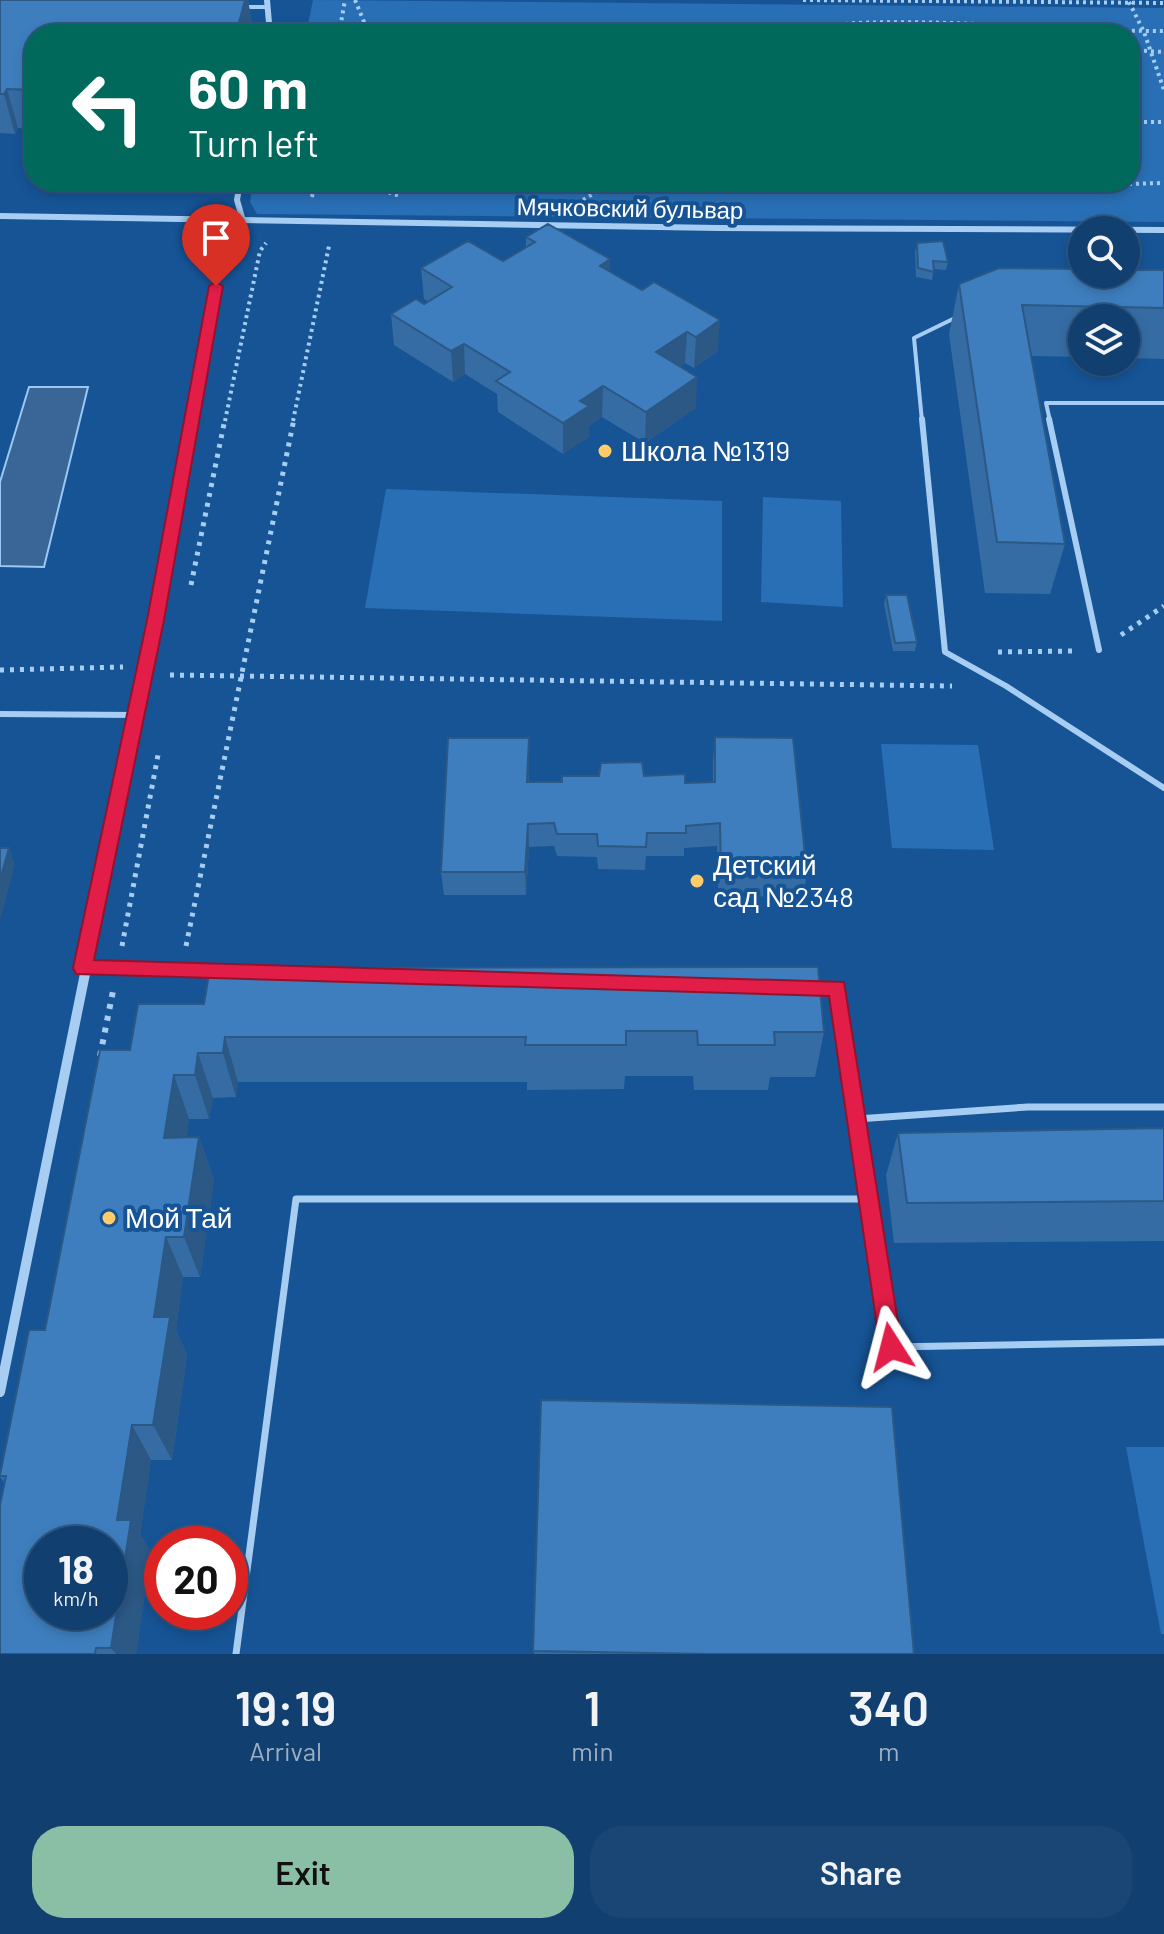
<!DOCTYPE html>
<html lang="en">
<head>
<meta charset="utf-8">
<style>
	:root { --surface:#103f70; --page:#194675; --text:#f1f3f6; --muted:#9cafc3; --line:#305883; --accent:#8abfa5 }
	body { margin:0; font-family:Barlow,sans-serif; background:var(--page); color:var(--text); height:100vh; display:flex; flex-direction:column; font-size:30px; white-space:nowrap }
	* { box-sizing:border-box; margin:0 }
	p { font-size:26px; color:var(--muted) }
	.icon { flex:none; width:44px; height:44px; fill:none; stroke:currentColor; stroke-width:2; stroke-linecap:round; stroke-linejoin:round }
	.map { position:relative; height:1654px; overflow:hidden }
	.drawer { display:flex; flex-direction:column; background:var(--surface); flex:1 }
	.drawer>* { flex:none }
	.top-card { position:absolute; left:24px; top:24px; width:1116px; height:168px; border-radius:32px; box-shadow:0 4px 12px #0003,0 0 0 2px var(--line); background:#00695c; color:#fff; overflow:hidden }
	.tools { position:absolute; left:1068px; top:216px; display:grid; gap:16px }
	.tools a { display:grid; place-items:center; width:72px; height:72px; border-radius:50%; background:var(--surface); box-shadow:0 4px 12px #0003,0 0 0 2px var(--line); font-size:40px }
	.speed { position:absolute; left:24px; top:1526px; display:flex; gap:16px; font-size:40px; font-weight:700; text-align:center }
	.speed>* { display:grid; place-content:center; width:104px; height:104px; border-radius:50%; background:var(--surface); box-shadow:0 4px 12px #0003,0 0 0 2px var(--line); line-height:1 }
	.speed small { font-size:20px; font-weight:400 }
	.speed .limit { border:12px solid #d22; background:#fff; color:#111 }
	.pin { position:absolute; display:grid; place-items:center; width:68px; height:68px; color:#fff; margin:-82px -34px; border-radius:50% 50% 50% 0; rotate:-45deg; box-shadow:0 0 8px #0007 }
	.pin .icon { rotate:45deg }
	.me { position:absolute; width:88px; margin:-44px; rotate:351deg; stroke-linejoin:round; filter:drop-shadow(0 0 6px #0008) }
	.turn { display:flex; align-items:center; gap:28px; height:168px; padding:0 32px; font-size:36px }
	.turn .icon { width:104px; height:104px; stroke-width:2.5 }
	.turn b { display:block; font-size:56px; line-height:68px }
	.eta { display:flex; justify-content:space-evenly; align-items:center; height:136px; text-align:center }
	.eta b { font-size:48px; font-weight:600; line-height:56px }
	.primary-button { display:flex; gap:16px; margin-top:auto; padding:16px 32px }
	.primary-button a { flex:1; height:92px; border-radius:32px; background:var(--accent); color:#111; font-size:32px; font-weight:600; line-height:92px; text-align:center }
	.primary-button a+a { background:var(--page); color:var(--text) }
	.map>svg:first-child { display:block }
</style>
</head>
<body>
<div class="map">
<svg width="1164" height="1654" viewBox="0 0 1164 1654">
	<rect width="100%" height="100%" fill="#165496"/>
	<g fill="#296fb5">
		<path d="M313,0L1164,8V222L257,214L250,202L253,182H1130V34H306Z"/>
		<path d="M386,489L722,501V621L365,608Z"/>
		<path d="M763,497L841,501L843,607L761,602Z"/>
		<path d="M881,744L978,745L994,850L892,848Z"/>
		<path d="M1126,1447H1164V1634H1161Z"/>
	</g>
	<path fill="#396696" stroke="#9ac8f4" stroke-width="2" d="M29,387H88L44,567L0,566V482Z"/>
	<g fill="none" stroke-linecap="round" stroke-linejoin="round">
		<g stroke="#a7cdf2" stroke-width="4" stroke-dasharray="3 4" stroke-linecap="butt">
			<path d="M355,0L369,34"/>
			<path d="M803,0L1164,3"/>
			<path d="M1129,2L1144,32L1164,90"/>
			<path d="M987,27L1029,34"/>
			<path d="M339,34L345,0"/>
			<path d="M790,34C812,30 835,24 857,23C959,19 1062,31 1164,31"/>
			<path d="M868,34L884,24"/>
			<path d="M1130,50L1164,52"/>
			<path d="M1130,122H1164"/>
			<path d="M355,182L400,196"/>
			<path d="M580,182L600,190H969L1046,186"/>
			<path d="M960,182L1011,185"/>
			<path d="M1045,186L1164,183"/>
			<path d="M312,197L315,182"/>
			<path d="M583,200L613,182"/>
			<path d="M225,421L260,251L266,243"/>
			<path d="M293,421L329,246"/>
		</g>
		<g stroke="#a7cdf2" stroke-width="5" stroke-dasharray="4 6" stroke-linecap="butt">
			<path d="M191,585L225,419"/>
			<path d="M1121,635L1164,606"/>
			<path d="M998,652L1076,651"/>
			<path d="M0,670L123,667"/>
			<path d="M170,675L952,686"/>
			<path d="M122,946L158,755"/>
			<path d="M186,946L294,419"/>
		</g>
		<path stroke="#a7cdf2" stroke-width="6" stroke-dasharray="5 7" stroke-linecap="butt" d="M100,1056L113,991"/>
		<g stroke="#a7cdf2" stroke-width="4">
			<path d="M241,7H265"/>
			<path d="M922,421L914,338L959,316"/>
			<path d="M1050,421L1046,403H1164"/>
		</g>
		<g stroke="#a7cdf2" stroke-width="6">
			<path d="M922,419L945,652L1006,686L1164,788"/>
			<path d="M1049,419L1099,650"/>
			<path d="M0,714L135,715"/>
		</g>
		<g stroke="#a7cdf2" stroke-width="7">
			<path d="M87,968L215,972"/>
			<path d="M814,987L837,988L857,1119L1028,1107H1164"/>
			<path d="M857,1119L891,1347L1164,1342"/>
			<path d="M236,1654L296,1199H868"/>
		</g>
		<g stroke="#a7cdf2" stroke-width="6">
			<path d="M267,0L270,34"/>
			<path d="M240,182L237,200L243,221"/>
			<path d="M0,216L718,228L1164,230"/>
			<path d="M192,421L221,256L243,221"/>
		</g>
		<path stroke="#a7cdf2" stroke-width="7" d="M87,961L156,620L192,419"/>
		<path stroke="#a7cdf2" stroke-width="10" d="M0,1392L88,959"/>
	</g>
	<g fill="#356ca3">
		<path d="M0,0H248L253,32L252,34H34V129L18,128L15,134L0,133Z"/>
		<path d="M526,237L610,259V272L718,351L694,368L685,363L680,366L696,408L645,443L602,417L589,426V437L563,454L498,412L497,394L465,374L453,382L394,345L391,314L424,304L428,301L424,299L421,268L503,261L526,247Z"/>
		<path d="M917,243L948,262L946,270L934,269L932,280L916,277L915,252Z"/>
		<path d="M1164,270V359L1126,358V318H1082V357L1031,356L1065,544L1050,594L985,593L949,334L959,284Z"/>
		<path d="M886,595L917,642L915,651H893L884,604Z"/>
		<path d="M715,737L807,874L803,897L718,896L717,846L684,848V856H646L645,870L598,869L597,857L557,856L554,846L529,847L526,895H444L441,872L529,738V782H562L644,776L685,783L713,782V760Z"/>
		<path d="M138,1004L824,1032L815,1077H770L768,1090H694L693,1076H625L624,1089L527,1090V1082H238L236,1097L213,1098L209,1119H189L186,1138L199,1137L214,1180L200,1277H183L176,1330L187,1355L172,1460H151L140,1535L151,1552L136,1654H0L4,1482L0,1477L130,1050Z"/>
		<path d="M1164,1128V1241L894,1243L886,1175L898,1133Z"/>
		<path d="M541,1400L914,1654H534Z"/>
	</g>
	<g fill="#2b5885">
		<path d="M245,0H248L253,32L252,34H238L237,30Z"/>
		<path d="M7,89L18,128L15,134L4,94Z"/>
		<path d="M610,259V290L600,266Z"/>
		<path d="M720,320L718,351L694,368L696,337Z"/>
		<path d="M687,332L685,363L655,383L656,352Z"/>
		<path d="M464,344L465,374L453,382L451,351Z"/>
		<path d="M697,377L696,408L645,443L646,412Z"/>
		<path d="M603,386L602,417L589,426V437L563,454V423L580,401Z"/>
		<path d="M529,738V761L528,805L527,782Z"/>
		<path d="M528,824L529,847L526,895L525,872Z"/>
		<path d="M9,848L15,864L0,921V880Z"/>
		<path d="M225,1037L238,1082L236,1097L223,1053Z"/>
		<path d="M198,1053L213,1098L209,1119L195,1075Z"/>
		<path d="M174,1075L189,1119L180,1180L164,1138Z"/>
		<path d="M199,1137L214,1180L200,1277L184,1237Z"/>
		<path d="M166,1237L183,1277L176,1330L187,1355L172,1460L153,1425L154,1317Z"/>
		<path d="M132,1425L151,1460L140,1535L151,1552L136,1654H116L111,1648L117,1520Z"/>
	</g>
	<g fill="#3e7ebe" stroke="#2b5885" stroke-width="2" fill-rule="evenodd">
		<path d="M0,0H245L237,30L222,31L223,34H34V90L7,89L4,94H0Z"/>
		<path d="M548,224L610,259L600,266L642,290L654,282L720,320L696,337L687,332L656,352L697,377L646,412L603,386L580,401L589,406L563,423L496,381L510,372L464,344L451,351L391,314L416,299L424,304L452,287L421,268L468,241L503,261L535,242L526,237Z"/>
		<path d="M943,241L948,262L933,261L934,272L918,268L917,243Z"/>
		<path d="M999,268L1082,269V274H1126V270H1164V308L1022,305L1065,544L997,542L959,284Z"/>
		<path d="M886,595H907L917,642L895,643Z"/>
		<path d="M715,737L793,738L807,874L721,873L720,823L686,826V833H647L646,847L598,846L597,834H557L554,823L528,824L525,872H441L448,738H529L527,782H562V776H599L601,763L642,762L644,776L685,774V783L715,782Z"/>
		<path d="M0,848H9L0,880Z"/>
		<path d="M818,967L824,1032H774L775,1045H698L697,1031H626V1045H525L526,1037H225L223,1053H198L195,1075H174L164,1138L199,1137L184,1237H166L154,1317H170L153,1425H132L117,1520H131L111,1648H96L95,1654H0V1505L6,1476H0V1475L29,1330H45L100,1050H130L138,1004H204L210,968ZM42,1544H110V1612H42Z"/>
		<path d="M1164,1128V1201L907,1203L898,1133Z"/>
		<path d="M541,1400L892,1407L914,1654H711L533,1651Z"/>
	</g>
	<path fill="#e11d48" stroke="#92132f" stroke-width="2" d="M216,282L223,286L164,620L94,960L844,982L902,1347L899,1355L891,1358L883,1355L880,1347L829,996L76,974L73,968L147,620L209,286Z"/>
	<g fill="#ffcc68" stroke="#165496" stroke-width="3">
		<circle cx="605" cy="451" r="8"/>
		<circle cx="697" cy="881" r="8"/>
		<circle cx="109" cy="1218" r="8"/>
	</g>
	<g text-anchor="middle" stroke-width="8" stroke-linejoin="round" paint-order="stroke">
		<g font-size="24" fill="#fff" stroke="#165496">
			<text transform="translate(630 209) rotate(1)" y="8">Мячковский бульвар</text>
		</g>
		<g font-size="28" fill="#fff" stroke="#165496" text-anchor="start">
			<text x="621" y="461">Школа №1319</text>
			<text x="713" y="875">Детский<tspan x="713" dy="32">сад №2348</tspan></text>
			<text x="125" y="1228">Мой Тай</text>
		</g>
	</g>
</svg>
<div class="tools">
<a><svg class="icon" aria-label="search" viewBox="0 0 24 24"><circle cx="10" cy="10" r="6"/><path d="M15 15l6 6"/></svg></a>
<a><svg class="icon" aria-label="layers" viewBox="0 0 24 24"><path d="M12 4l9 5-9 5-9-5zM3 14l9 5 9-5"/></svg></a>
</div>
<div class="speed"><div>18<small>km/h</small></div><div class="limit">20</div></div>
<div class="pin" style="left:216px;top:286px;background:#d93025"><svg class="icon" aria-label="arrive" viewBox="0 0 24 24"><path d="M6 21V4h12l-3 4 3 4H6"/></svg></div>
<svg class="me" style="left:891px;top:1347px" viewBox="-20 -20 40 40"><path d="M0-17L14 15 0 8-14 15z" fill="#e11d48" stroke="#fff" stroke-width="4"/></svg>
<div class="top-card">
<div class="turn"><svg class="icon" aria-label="left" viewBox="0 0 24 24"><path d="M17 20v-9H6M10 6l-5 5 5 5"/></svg><div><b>60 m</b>Turn left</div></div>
</div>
</div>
<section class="drawer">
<div class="eta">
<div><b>19:19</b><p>Arrival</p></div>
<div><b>1</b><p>min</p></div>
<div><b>340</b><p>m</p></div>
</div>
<div class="primary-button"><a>Exit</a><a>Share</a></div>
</section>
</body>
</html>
